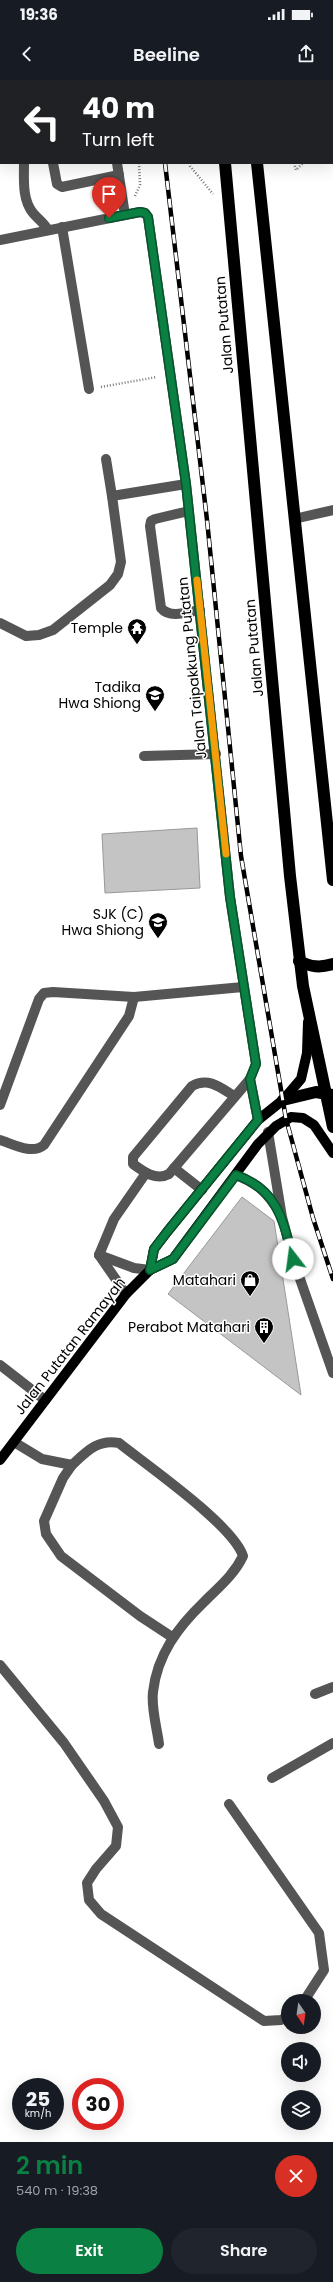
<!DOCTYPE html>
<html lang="en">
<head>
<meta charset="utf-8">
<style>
	:root { --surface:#171b24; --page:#20242c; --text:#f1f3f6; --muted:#9ea1a6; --accent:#0b8043 }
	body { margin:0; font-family:Poppins,sans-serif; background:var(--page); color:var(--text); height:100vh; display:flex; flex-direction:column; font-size:15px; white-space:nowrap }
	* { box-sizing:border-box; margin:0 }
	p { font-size:13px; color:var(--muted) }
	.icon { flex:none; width:22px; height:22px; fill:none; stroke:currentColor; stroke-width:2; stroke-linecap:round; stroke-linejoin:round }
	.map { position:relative; height:2062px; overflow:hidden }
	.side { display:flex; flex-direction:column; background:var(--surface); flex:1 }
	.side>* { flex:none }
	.banner { position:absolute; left:0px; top:0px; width:333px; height:84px; box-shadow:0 4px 16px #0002; background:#202124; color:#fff; overflow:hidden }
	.needle { width:26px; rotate:167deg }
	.controls { position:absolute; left:281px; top:1914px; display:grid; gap:8px }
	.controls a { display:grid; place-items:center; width:40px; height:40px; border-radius:50%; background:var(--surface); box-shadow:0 4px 16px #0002; font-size:20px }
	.speed { position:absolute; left:12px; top:1998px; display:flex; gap:8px; font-size:20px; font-weight:700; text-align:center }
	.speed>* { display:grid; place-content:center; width:52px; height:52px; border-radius:50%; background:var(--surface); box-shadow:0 4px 16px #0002; line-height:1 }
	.speed small { font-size:10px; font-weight:400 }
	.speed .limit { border:6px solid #d22; background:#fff; color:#111 }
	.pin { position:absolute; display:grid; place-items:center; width:34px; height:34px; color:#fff; margin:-41px -17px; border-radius:50% 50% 50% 0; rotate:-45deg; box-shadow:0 0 4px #0007 }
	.pin .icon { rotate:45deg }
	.me { position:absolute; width:44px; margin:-22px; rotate:345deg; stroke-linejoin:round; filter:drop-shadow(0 0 3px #0008) }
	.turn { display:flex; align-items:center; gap:14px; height:84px; padding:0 16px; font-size:18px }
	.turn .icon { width:52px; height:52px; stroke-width:2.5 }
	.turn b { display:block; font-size:28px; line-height:34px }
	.round { display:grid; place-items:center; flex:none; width:42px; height:42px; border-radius:21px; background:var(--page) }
	.headline { display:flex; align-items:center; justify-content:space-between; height:68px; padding:0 16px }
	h1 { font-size:24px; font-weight:600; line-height:30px; color:var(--accent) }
	.action { display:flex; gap:8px; margin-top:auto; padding:8px 16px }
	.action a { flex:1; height:46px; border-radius:24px; background:var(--accent); color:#fff; font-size:16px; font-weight:600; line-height:46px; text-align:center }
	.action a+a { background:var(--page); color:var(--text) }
	.status { display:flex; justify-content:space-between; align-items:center; height:28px; padding:0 20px; background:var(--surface); direction:ltr }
	.status svg { height:11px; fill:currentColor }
	header { display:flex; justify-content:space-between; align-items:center; height:52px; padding:0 16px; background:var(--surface); font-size:18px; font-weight:600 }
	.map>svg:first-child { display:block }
</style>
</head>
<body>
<div class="status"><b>19:36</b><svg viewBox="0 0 49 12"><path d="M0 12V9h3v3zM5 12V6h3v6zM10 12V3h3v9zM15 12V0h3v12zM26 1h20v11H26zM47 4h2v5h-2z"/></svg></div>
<header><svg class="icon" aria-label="back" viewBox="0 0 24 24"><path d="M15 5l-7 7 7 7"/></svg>Beeline<svg class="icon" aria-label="share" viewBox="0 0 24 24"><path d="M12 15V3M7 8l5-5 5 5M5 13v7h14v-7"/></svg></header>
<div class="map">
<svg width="333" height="2062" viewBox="0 0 333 2062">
	<rect width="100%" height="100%" fill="#fff"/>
	<g fill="#c4c4c4" stroke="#999">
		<path d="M197,748L200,808L105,813L102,754Z"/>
		<path d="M242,1117L274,1141L301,1315L168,1214Z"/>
	</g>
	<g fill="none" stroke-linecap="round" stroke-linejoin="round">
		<g stroke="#777" stroke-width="2.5" stroke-dasharray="1 2" stroke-linecap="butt">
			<path d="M284,0V1"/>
			<path d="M189,83L190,86L213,114"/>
			<path d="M294,83L296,90L303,83"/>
			<path d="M135,116L140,105L139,83"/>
			<path d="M101,307L157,297"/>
		</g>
		<g stroke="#555" stroke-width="10">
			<path d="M12,0V1"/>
			<path d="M37,0L38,1"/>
			<path d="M106,0V1"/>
			<path d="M24,83C24,99 22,120 33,133C38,139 44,143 48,150"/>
			<path d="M53,83L57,104L62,107L119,95"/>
			<path d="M117,83L125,135"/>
			<path d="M62,147L89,309"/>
			<path d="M0,160L140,132L145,133L148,137L186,404L230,817L256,984L250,999L258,1040"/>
			<path d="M106,379L112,416"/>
			<path d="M189,431L155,439L151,441L150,446L161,528C170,539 188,532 200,530"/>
			<path d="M294,439L333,430"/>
			<path d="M0,543L26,556L39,555L53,550L110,505L118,494L121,482L112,416L186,404"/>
			<path d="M144,676L216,674"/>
			<path d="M234,1016C220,1007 208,997 192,1006L133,1077V1084C144,1092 156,1101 169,1094L250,999"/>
			<path d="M0,1025L39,919L44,913L53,912L134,917L243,907"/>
			<path d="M268,1052L282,1137L293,1179L333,1293"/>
			<path d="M0,1060C13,1064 32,1075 44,1065L129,936L134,917"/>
			<path d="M174,1088L202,1110"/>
			<path d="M236,1095C257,1103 268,1113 279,1132"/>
			<path d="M99,1175L114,1139L146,1093"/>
			<path d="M99,1175L134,1188L150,1190"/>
			<path d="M99,1175L126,1214"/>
			<path d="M0,1285L45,1320"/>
			<path d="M14,1362L42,1379L72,1385C87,1371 98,1359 119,1363C148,1386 233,1445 243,1476C234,1495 219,1507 204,1522C178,1547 157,1575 153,1612C151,1628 157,1648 159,1664"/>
			<path d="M72,1385L63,1398L44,1441L46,1454L61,1476L140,1536L172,1557"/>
			<path d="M0,1585L64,1663L104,1721L118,1747L116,1766L96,1789L87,1803L89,1820L101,1834L264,1941L281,1940L288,1936"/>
			<path d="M315,1614L333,1607"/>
			<path d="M272,1698L333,1663"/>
			<path d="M229,1724L319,1853L324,1890L304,1921"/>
		</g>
		<g stroke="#000" stroke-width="10">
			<path d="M150,1190L154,1169L167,1152L258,1040L283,1020L301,999L307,973L308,942"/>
			<path d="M0,1380L126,1214L150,1190L173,1179L258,1064L276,1046L291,1037L303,1038L314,1045L333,1073"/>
		</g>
		<g stroke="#000" stroke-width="12">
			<path d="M218,0V1"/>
			<path d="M249,0V1"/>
			<path d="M225,83L290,796L303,906L333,1047"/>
			<path d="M257,83L333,800"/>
			<path d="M299,881C311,887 320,888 333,884"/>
			<path d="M283,1020L316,1012L333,1015"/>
		</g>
		<g stroke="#000" stroke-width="4.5">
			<g id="rail">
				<path d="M155,0V1"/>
				<path d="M165,83L207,440L241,776L286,1039L313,1138L333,1199"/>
			</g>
		</g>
		<use href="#rail" stroke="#fff" stroke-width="3" stroke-dasharray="9" stroke-linecap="butt"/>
	</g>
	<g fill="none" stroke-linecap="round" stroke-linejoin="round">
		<g stroke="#07532c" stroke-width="10">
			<path id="route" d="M109,138L140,132L145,133L148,137L186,404L230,817L256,984L250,999L258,1040L167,1152L154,1169L150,1190L173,1179L236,1095C278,1110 283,1140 293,1179"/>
		</g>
		<use href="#route" stroke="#0b8043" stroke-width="7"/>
		<path stroke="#f59e0b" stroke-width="7" d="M197,500L226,774"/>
	</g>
	<defs>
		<g id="temple-pin" transform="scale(1)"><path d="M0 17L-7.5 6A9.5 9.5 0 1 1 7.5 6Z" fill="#000" stroke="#fff"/><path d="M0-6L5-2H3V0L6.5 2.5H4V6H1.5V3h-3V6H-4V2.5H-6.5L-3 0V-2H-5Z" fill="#fff"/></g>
		<g id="school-pin" transform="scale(1)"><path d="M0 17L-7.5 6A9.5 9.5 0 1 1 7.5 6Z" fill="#000" stroke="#fff"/><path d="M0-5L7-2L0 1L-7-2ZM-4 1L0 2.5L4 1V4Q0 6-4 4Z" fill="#fff"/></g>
		<g id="shop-pin" transform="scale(1)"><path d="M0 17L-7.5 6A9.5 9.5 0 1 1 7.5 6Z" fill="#000" stroke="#fff"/><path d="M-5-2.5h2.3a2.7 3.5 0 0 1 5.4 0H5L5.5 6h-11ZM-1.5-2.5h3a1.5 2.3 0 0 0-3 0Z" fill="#fff"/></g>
		<g id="building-pin" transform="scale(1)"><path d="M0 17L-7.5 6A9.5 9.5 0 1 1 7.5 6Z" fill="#000" stroke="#fff"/><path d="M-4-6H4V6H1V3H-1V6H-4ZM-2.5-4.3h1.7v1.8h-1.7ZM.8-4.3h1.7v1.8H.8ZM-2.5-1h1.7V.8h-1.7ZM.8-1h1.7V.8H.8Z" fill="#fff"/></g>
	</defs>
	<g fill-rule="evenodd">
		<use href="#temple-pin" x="137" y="548"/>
		<use href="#school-pin" x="155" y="615"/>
		<use href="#school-pin" x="158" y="842"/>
		<use href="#shop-pin" x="250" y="1200"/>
		<use href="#building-pin" x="264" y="1247"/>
	</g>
	<g text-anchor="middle" stroke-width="3" stroke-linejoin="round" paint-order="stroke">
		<g font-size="14" fill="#000" stroke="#fff">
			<text transform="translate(224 245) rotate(-95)" y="5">Jalan Putatan</text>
			<text transform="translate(254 568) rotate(-95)" y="5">Jalan Putatan</text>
			<text transform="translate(192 588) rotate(-96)" y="5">Jalan Taipakkung Putatan</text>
			<text transform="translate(70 1266) rotate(-52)" y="5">Jalan Putatan Ramayah</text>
		</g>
		<g font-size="14" fill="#000" stroke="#fff" text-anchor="end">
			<text x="123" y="553">Temple</text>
			<text x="141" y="612">Tadika<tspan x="141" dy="16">Hwa Shiong</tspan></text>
			<text x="144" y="839">SJK (C)<tspan x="144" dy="16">Hwa Shiong</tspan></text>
			<text x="236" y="1205">Matahari</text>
			<text x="250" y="1252">Perabot Matahari</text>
		</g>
	</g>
</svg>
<div class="controls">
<a><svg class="needle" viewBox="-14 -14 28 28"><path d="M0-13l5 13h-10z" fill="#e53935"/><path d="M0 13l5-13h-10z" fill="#9ea1a6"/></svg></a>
<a><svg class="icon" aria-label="sound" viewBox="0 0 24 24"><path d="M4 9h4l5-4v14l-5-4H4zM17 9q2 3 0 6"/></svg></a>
<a><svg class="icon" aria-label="layers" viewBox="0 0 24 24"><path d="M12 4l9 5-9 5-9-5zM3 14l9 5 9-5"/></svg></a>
</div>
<div class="speed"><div>25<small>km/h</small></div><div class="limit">30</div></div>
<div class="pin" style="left:109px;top:138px;background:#d93025"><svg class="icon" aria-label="arrive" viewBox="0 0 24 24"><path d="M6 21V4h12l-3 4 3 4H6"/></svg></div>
<svg class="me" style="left:293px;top:1179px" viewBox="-20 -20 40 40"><circle r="19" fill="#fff"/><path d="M0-13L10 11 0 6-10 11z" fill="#0b8043"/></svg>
<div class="banner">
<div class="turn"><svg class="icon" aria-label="left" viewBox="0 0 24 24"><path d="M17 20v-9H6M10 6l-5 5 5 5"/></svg><div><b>40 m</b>Turn left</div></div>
</div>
</div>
<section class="side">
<div class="headline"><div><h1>2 min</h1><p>540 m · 19:38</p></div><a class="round" style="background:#d93025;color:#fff"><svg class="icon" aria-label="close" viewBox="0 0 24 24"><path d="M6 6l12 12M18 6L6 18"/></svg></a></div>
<div class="action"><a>Exit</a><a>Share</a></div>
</section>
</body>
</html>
